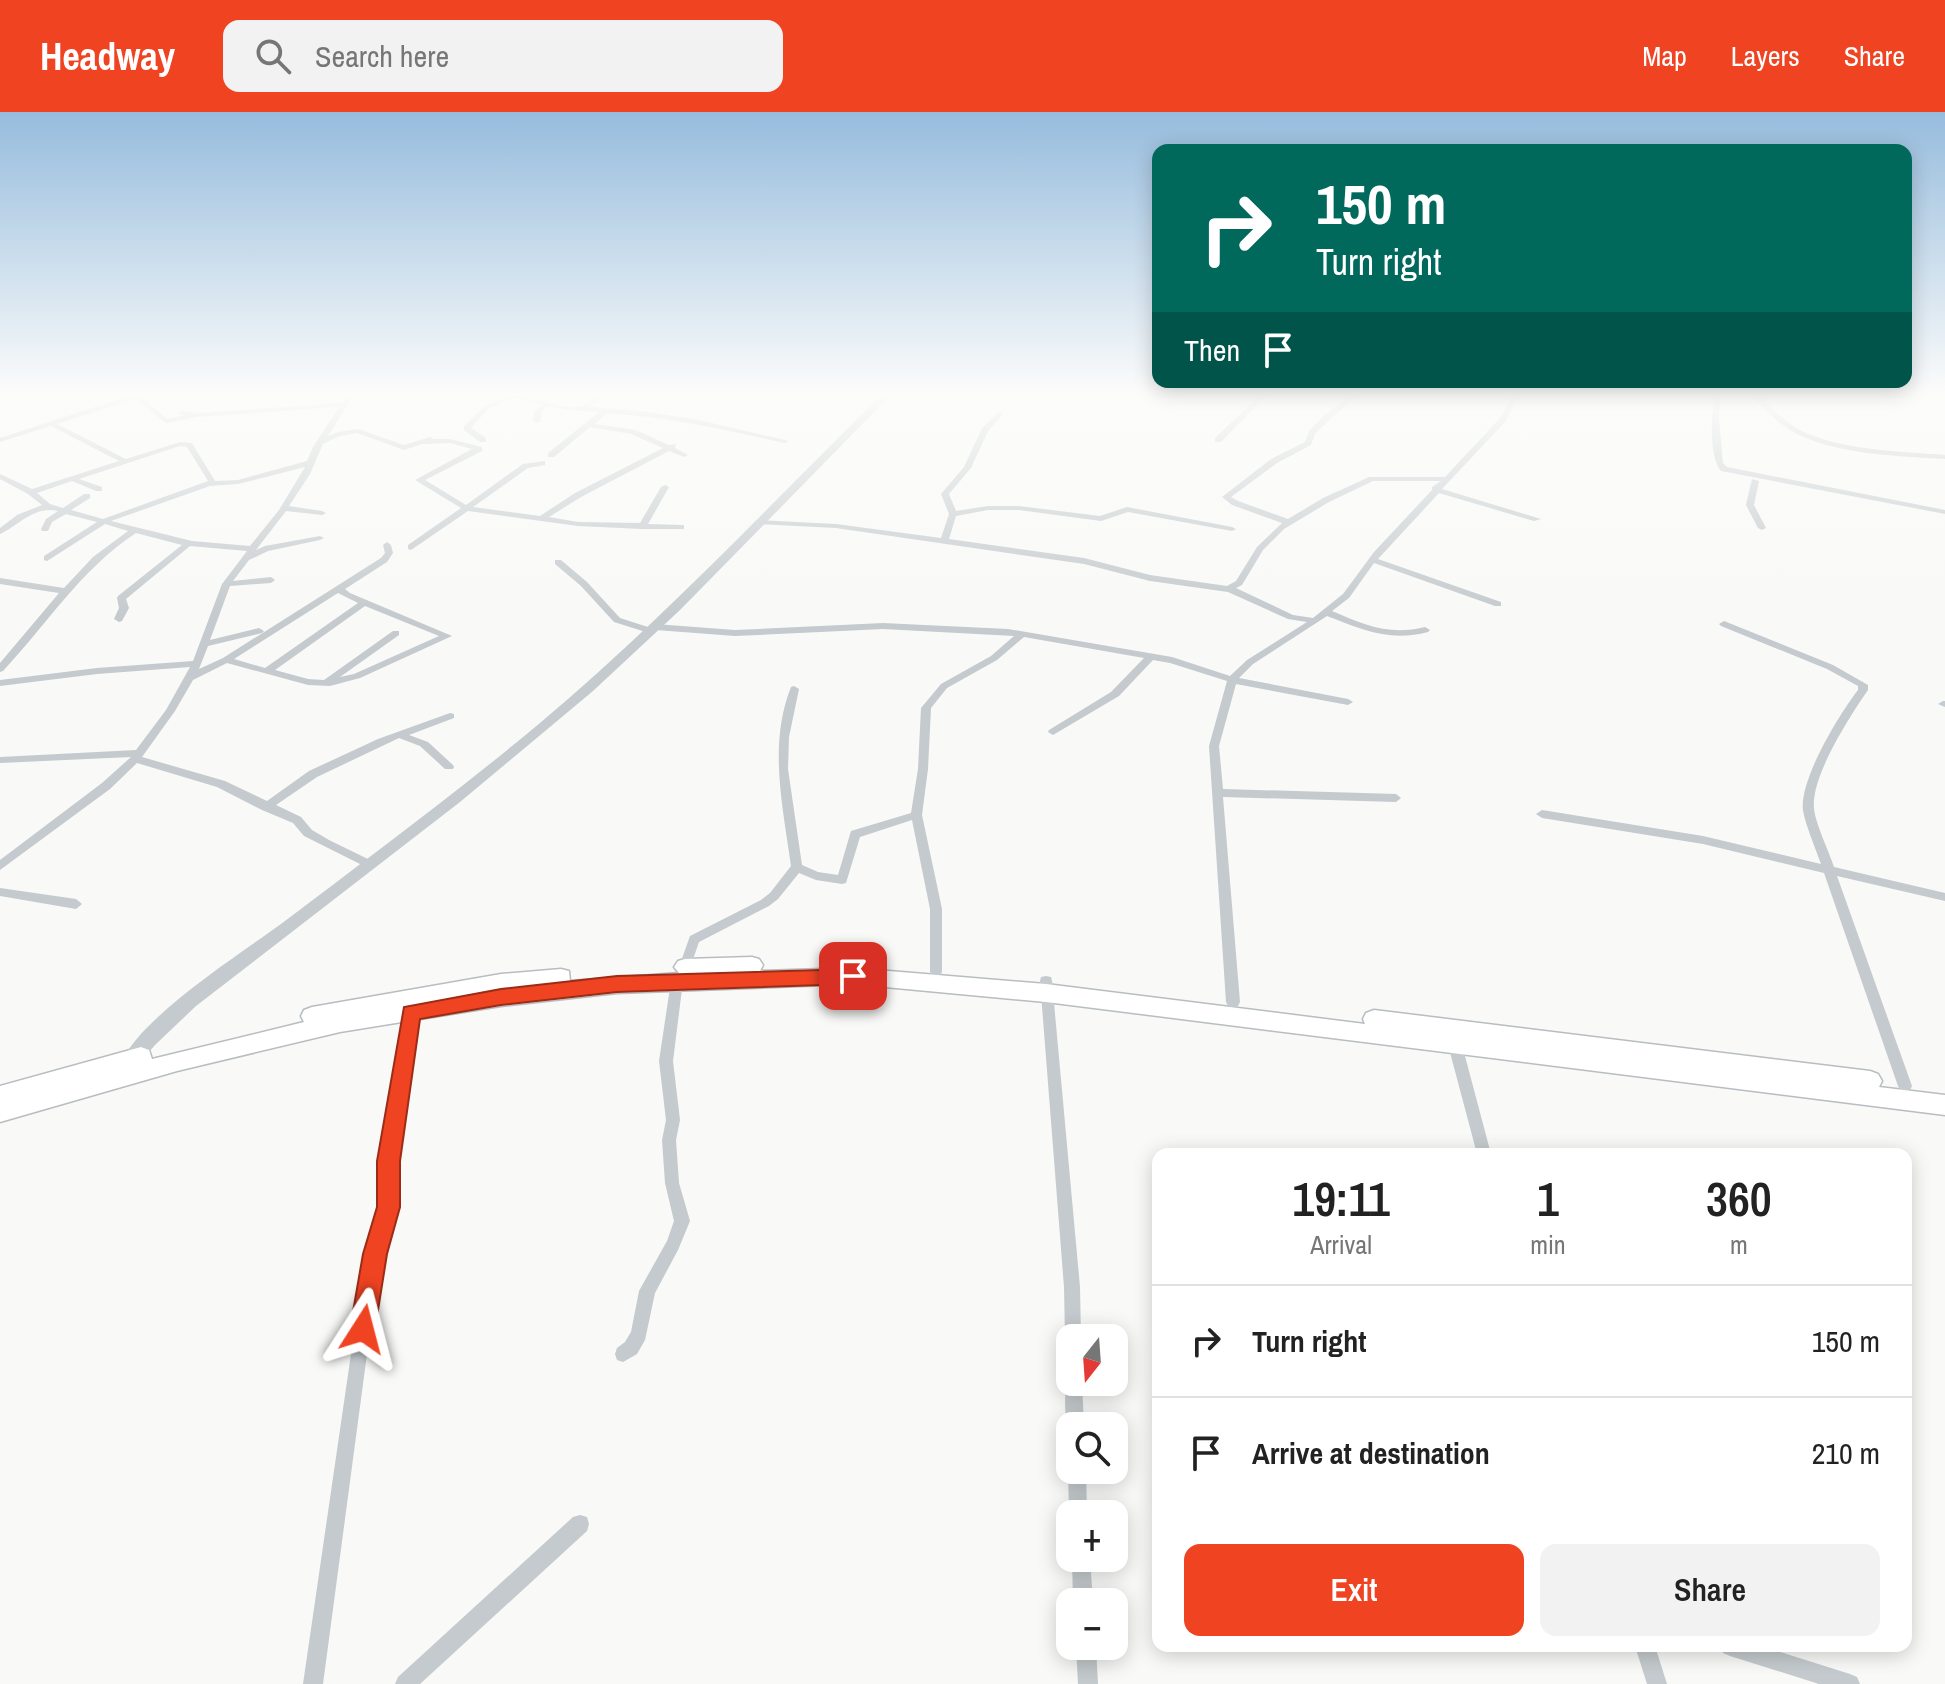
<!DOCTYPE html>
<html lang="en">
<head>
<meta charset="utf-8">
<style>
	:root { --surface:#fff; --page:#f2f2f2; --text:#222; --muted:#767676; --line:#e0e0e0; --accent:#ef4322 }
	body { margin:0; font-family:"Archivo Narrow",sans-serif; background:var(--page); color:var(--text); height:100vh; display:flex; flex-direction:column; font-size:30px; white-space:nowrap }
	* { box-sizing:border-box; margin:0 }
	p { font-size:26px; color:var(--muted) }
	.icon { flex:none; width:44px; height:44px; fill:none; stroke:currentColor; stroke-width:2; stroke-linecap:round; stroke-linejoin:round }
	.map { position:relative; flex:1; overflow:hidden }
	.sheet { position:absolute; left:1152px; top:1036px; width:760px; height:504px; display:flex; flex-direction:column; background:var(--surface); border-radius:16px; box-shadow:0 4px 20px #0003 }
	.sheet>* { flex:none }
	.guide { position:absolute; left:1152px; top:32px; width:760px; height:244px; border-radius:16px; box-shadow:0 4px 20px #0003; background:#00695c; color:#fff; overflow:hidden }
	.needle { width:52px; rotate:197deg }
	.tools { position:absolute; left:1056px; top:1212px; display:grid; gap:16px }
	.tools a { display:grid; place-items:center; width:72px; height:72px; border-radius:16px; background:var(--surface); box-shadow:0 4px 20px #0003; font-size:40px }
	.pin { position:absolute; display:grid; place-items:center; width:68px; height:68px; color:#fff; margin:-34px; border-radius:16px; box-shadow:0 4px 12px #0006 }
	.me { position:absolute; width:88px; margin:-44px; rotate:9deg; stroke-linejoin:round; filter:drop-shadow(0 0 6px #0008) }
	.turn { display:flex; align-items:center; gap:28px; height:168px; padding:0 32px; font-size:36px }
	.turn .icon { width:104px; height:104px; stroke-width:2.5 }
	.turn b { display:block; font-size:56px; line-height:68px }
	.then { display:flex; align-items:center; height:76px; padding:0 32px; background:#0003; gap:16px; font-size:30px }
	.eta { display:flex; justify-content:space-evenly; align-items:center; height:136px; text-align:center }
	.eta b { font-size:48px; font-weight:600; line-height:56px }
	.button { display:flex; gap:16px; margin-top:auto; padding:16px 32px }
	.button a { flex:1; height:92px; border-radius:16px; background:var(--accent); color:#fff; font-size:32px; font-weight:600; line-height:92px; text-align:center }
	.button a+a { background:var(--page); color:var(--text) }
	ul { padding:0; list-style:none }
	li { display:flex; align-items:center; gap:24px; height:112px; padding:0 32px; border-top:2px solid var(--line) }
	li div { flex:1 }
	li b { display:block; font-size:30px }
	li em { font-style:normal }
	header { display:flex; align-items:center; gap:48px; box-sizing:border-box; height:112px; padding:0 40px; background:var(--accent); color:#fff }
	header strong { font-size:38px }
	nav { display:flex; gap:44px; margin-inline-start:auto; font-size:28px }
	.search { width:560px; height:72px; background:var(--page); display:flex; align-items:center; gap:20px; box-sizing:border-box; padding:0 28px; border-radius:16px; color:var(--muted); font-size:30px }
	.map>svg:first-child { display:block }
</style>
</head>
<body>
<header>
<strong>Headway</strong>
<div class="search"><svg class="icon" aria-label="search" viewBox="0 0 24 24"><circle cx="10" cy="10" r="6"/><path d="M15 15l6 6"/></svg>Search here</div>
<nav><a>Map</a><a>Layers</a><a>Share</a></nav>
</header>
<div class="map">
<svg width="1945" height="1572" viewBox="0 0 1945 1572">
	<rect width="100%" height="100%" fill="#f9f9f7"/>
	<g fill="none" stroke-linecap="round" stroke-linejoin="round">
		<g stroke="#b7bdc1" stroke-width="3">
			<path id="primary" d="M752,845L759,847L763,853L760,859L853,856L1046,872L1365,912L1363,907L1366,901L1374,898L1870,959L1878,962L1882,969L1879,975L1945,983V1003L1046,890L853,872L617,881L501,894L340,920L177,959L0,1010V974L141,935L149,938L152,947L304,910L301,904L304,898L312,895L501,862L561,857L569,859L570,869L679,861L674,855L678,849L685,847Z"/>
		</g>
		<g fill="#c4cacd" fill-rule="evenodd">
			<path d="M131,283H140L167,307L184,303L178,301L182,299L196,301L342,291L348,283H354L328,324L338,320L358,317L404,333L430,325L433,327H450L482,335V339L425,368L466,393L523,352L545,349V353L528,356L473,395L540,404L575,381L663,336L631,322L590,315L554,345H548V341L599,300L568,298L548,294L541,301V309L537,311L533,309L534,300L542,292L514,286L488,297L471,316L486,326V330H480L464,318V314L484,295L506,284V283C530,283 553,296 577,295C588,294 594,283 606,283L590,295L642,299L699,308L789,329L785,331C726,318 668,305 607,301L595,312L636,318L669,333L676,332L675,336L688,343L684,345L669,339L581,385L549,405L578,410L640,411L661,375L665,373L669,375L648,412L681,413H684V417H642L578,414L468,399L411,438L408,437V433L461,396L415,368L472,337L450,331L422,332L404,338L357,321L340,324L323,332L310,362L289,394L322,399L326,401L322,403L286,399L256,438L265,434L320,424L324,426L320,428L268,439L249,448L233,469L271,465L275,468L271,471L230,474L210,528L259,516L264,519L262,521L208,534L199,557L223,546L381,446L385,441L383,433L387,430L391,433L393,441L387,450L345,477L350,481L452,524L360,566L330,574L308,573L227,551L193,568L175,599L142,645L225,669L267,689L309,659L378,627L450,601L454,602V606L409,623L428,630L453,653L454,655L453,657H445L420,634L399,626L317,665L276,693L301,705L312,718L329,728L372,749L374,752L368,756L304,724L293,711L262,698L217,675L137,651L110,677L0,758V748L102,671L131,645L0,651V645L136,638L166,598L190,555L97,562L0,574V568L97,556L193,549L222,472L247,439L190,434L126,487L129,496L122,509L119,510L114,507L119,496L117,486L118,484L182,433L136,421C81,457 47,512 3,559L0,560V551L59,481L0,472V466L64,476L93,445L128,419L105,412L47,449L44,448V444L97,410L66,402L52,410L48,419H42L41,417L46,407L58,399C35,393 19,413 0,422V416L17,403L42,393L28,382L0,367V362L32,377L119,349L51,314L0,330V326ZM136,287L166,311L196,305L339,295L313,335L307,349L238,368L215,369L192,331L180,330L126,347L57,312ZM180,334L187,335L208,369L103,407L71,398L90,386V382H84L63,396L50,392L37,381L72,369L96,379H102V375L79,367ZM305,355L279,398L250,434L192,429L111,409L210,374L238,372ZM338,481L358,491L265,556L234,547ZM365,494L439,524L354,562L340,565L399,523V519H393L324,568L308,567L275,558Z"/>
			<path d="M1260,283H1267L1221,330H1215V326Z"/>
			<path d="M1353,283H1360L1331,306L1315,322L1311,333L1277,351L1231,385L1238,389L1288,407L1323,386L1369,365H1445L1500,306L1513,283H1519L1506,309L1442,377L1541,407L1534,409L1439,381L1378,447L1501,490V494H1495L1374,451L1349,486L1332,499C1365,513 1389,524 1425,515L1430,518L1428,520C1390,530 1363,518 1327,504L1253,552L1239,566L1348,587L1353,590L1348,593L1236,572L1219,634L1223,677L1396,682L1401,686L1396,690L1223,685L1240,890L1238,894L1233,895L1228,894L1226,890L1209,634L1227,569L1170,551L1153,548L1119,584L1053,623L1048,620L1049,618L1111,580L1144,546L1024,525L997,548L947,576L931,596L928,657L922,703L942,797V859L941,863H931L930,859V797L912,708L860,725L846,771L842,772L816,768L799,761L778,787L769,794L699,830L689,859H681L679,855L690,824L761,788L770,781L791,754C783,695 768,633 791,575L794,574L799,577L789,625L788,657L802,753L818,760L838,763L851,719L911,701L918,657L921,596L941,572L991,544L1014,524L883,517L735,524L656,518L655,521L652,522L614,510L581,474L555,452V448H561L587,470L620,506L651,516L655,512L735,518L883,511L1008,517L1172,545L1230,564L1247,548L1307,510L1288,507L1228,480L1150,469L1084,452L836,416L758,412L754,410L758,408L836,412L941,426L949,402L941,382L964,355L982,316L999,300L1003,302L988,319L971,356L949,382L956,399L988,394H1019L1100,404L1127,395L1232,415L1236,417L1232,419L1128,400L1101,409L1019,398H988L956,404L949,427L1084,446L1150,463L1227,474L1236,469L1257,435L1282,411L1232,393L1222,385L1271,347L1305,330L1309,319L1325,302ZM1373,369H1441L1432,375V378L1374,440L1343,482L1313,506L1293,503L1236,476L1242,473L1263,438L1284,417L1329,390Z"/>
			<path d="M1714,283H1720L1719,307L1723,351L1727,355L1945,398V402L1721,359C1708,343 1712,303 1714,283Z"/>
			<path d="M1752,283H1759C1772,297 1785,310 1802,319C1843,339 1901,339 1945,343V347C1898,344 1843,343 1799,323C1780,314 1765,298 1752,283Z"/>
			<path d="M1752,367L1759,369L1754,393L1766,416L1762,418L1758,416L1746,393Z"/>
			<path d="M1724,509L1833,553L1868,573V578C1850,604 1811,664 1814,696C1815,711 1829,739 1834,755L1945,781V789L1837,764L1912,974L1910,978L1905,980L1900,978L1898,974L1824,761L1703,732L1542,706L1536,702L1542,698L1703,724L1821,752C1816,737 1805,712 1803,698C1799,668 1840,601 1858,578V574L1827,557L1721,514L1719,512Z"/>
			<path d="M1943,589H1945V595L1938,592Z"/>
			<path d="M0,776L76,787L82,792L76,797L0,784Z"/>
			<path d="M677,864L682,865L683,869L673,949L680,1008L676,1028L679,1071L690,1109L678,1138L655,1181L645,1228L637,1242L623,1250L617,1248L615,1242L617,1236L625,1230L631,1220L639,1179L667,1129L674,1109L665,1071L662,1028L666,1008L659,949L671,869L672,865Z"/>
			<path d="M1046,864L1051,865L1052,869L1080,1175L1081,1226H1070V1233L1067,1232L1065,1226L1064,1175L1040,869L1041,865Z"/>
			<path d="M411,895L416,896L418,900L396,1049L397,1095L383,1142L367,1242L323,1572H303L351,1242L367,1142L381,1095L382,1049L404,900L406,896Z"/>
			<path d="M1454,923L1459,925L1461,929L1491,1042H1477L1447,929L1449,925Z"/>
			<path d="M1070,1263V1270H1082L1084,1314H1070V1321C1064,1310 1063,1273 1070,1263Z"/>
			<path d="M1070,1353V1358H1086L1087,1402H1070V1405L1069,1402L1068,1358Z"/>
			<path d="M580,1403L587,1405L589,1412L587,1419L420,1572H395L398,1565L573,1405Z"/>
			<path d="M1072,1446H1090L1093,1490H1073Z"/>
			<path d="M1076,1534H1096L1098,1572H1078Z"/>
			<path d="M1635,1534H1655L1667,1572H1647Z"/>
			<path d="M1720,1534H1761L1850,1562L1857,1565L1860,1572H1819L1730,1544L1723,1541Z"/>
		</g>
		<path fill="#c4cacd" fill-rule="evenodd" d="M881,283H891L680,498L593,579L460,690L196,894L155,933L136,955L130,958L124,955L121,950C144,903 237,844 281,812C368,746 456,681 540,611C661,509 769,394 881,283Z"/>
		<use href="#primary" fill="#fff" fill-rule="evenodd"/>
	</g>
	<linearGradient id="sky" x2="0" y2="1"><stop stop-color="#96bcdd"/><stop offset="0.56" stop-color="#fcfcfb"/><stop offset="1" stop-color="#fcfcfb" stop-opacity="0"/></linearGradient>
	<rect width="1945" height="503" fill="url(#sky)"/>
	<path fill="#ef4322" stroke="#9b2c16" stroke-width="2" d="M853,857L860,859L863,864L860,870L853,872L617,880L501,893L420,907L400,1049V1095L387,1142L375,1217L371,1225L363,1229L354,1225L350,1217L363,1142L377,1095V1049L404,895L501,877L617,864Z"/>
</svg>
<div class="tools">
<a><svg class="needle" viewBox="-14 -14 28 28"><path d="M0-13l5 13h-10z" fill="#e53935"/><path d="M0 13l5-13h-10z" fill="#767676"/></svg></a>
<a><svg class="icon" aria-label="search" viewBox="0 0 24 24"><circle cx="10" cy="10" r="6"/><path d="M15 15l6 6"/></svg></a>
<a>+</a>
<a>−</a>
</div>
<div class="pin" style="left:853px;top:864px;background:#d93025"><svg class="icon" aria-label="arrive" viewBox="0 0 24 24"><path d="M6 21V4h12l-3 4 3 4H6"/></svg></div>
<svg class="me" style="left:363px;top:1217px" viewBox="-20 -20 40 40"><path d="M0-17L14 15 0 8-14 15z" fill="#ef4322" stroke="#fff" stroke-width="4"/></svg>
<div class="guide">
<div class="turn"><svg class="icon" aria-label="right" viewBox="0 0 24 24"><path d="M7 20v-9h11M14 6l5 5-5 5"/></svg><div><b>150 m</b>Turn right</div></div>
<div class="then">Then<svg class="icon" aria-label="arrive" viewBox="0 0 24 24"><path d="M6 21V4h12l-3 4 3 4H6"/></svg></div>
</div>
<section class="sheet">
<div class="eta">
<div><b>19:11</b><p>Arrival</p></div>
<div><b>1</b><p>min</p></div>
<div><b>360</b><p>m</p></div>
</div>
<ul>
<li><svg class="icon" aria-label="right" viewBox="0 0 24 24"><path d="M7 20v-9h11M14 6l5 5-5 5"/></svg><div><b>Turn right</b></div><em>150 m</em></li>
<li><svg class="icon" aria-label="arrive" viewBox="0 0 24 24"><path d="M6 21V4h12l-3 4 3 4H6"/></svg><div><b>Arrive at destination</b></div><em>210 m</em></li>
</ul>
<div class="button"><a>Exit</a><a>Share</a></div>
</section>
</div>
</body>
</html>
